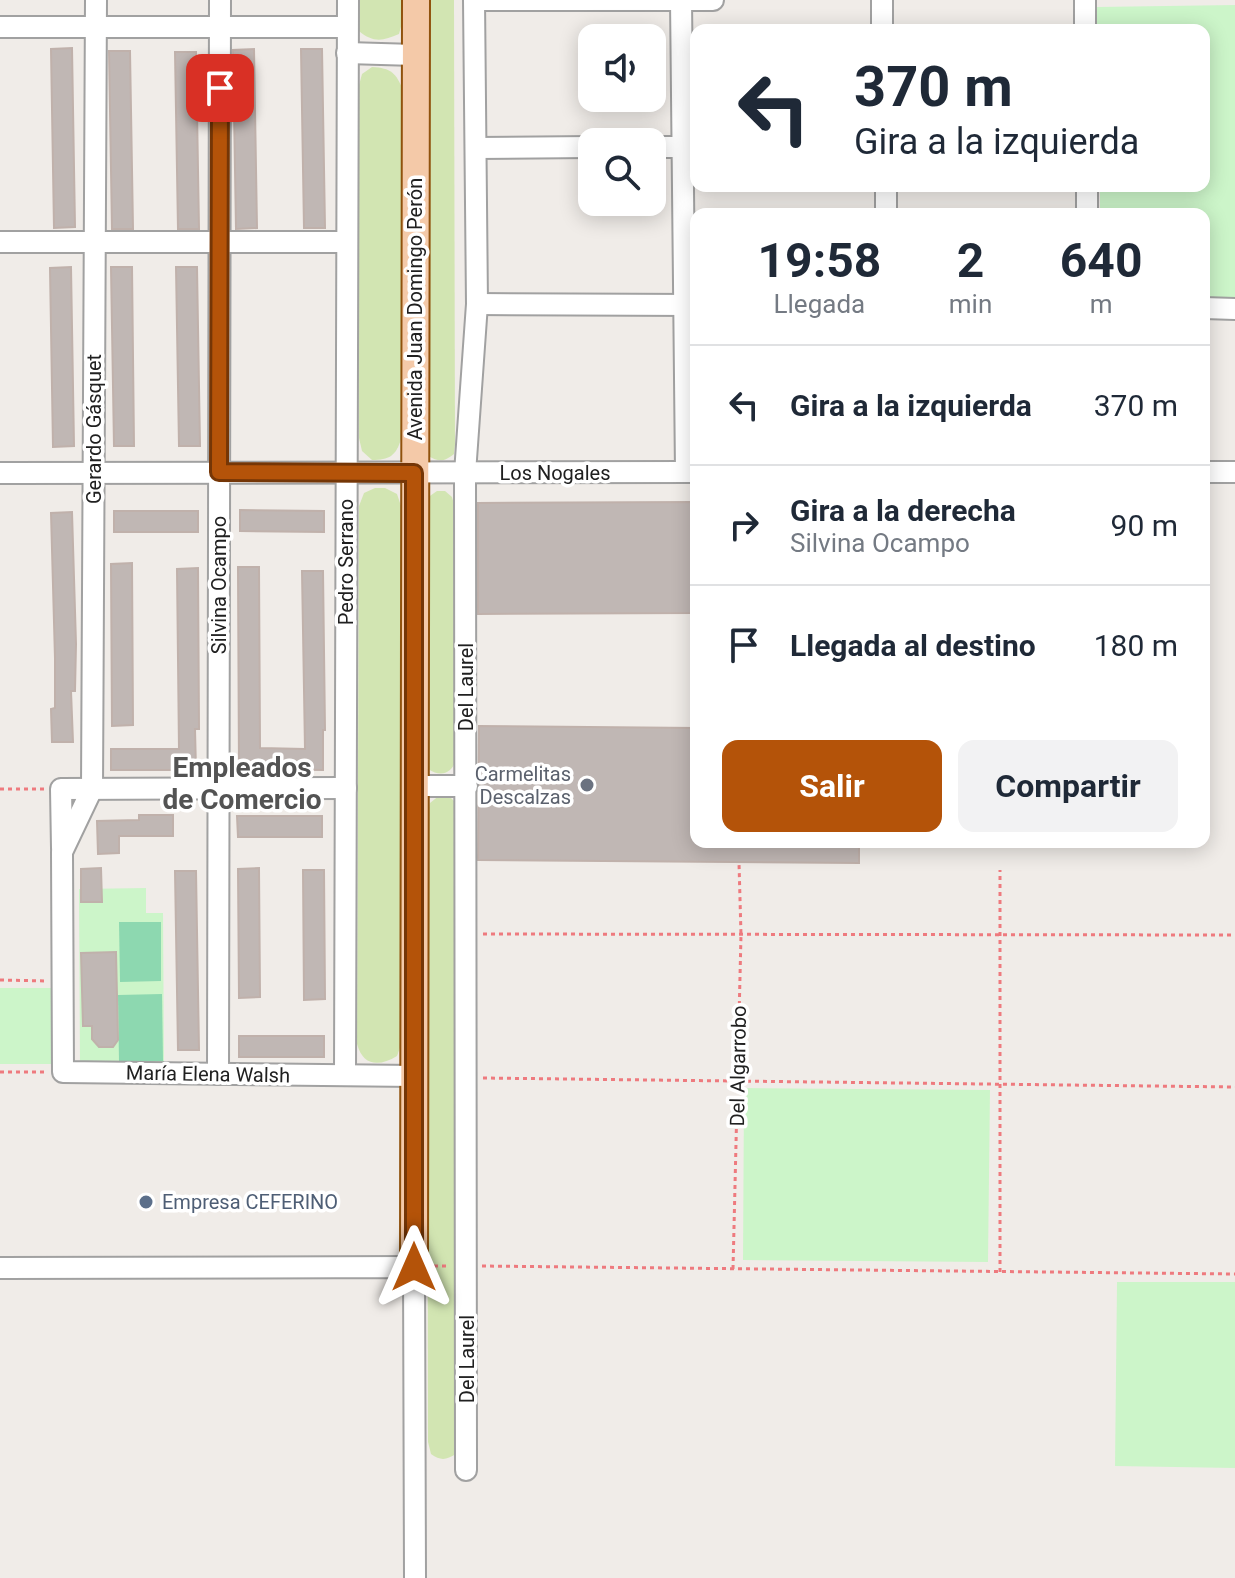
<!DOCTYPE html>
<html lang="es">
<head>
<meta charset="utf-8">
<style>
	:root { --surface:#fff; --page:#f2f2f3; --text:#1f2937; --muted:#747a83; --line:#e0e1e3; --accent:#b45309 }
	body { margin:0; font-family:Roboto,sans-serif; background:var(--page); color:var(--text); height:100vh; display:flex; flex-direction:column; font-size:30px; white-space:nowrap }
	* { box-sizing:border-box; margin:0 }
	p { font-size:26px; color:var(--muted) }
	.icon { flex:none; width:44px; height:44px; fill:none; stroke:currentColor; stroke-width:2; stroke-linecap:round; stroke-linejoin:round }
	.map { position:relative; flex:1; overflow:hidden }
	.sheet { position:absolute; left:690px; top:208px; width:520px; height:640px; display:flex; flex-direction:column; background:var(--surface); border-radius:16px; box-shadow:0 4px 20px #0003 }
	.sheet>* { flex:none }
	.banner { position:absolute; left:690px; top:24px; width:520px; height:168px; border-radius:16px; box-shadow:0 4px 20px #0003; background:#fff; color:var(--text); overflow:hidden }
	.tools { position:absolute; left:578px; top:24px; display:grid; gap:16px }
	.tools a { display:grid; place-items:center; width:88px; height:88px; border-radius:16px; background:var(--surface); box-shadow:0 4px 20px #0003; font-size:40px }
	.pin { position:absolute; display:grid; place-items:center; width:68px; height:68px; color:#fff; margin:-34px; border-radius:16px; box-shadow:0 4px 12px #0006 }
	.me { position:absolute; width:88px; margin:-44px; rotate:0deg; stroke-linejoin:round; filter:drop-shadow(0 0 6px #0008) }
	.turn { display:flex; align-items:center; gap:28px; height:168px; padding:0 32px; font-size:36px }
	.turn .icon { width:104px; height:104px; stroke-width:2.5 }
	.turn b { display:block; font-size:56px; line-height:68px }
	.eta { display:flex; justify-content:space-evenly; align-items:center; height:136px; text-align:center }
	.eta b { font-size:48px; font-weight:700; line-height:56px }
	.cta { display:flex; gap:16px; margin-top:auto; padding:16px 32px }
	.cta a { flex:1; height:92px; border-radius:16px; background:var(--accent); color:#fff; font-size:32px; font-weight:700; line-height:92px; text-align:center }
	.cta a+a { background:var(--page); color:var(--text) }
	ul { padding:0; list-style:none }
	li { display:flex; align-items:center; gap:24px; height:120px; padding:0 32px; border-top:2px solid var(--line) }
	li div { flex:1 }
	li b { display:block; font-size:30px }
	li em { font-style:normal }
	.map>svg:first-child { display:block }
</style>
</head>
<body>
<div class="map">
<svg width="1235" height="1578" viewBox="0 0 1235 1578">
	<rect width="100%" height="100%" fill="#f0ece8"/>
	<g fill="#d2e5b2">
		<path d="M357,0H402L403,19L399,34C383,41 373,43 359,31Z"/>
		<path d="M427,0H454L455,444L454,454C444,462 439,462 428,456Z"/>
		<path d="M372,67C391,68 396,73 403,90L401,439C396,456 389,460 372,460L362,451L359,438L358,89L362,74Z"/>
		<path d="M375,488H385L397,494L402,509L401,1045L397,1056C379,1067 363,1066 357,1044L359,506L364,493Z"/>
		<path d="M437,491H445L452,497L456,512L457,758C452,773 442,778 428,769L425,757L427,498Z"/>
		<path d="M440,795H448L455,802L459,817L456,1454C446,1460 441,1461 431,1454L428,1442L427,817L430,803Z"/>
	</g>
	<g fill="#ccf5c9">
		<path d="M1235,5V298L1204,299V214H1100V186H1204V30H1097V7Z"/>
		<path d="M146,888V913H163L164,1063L80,1064L79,889Z"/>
		<rect x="0" y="988" width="56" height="76"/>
		<path d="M744,1088L990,1090L988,1262L743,1260Z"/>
		<path d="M1117,1282H1235V1468L1115,1466Z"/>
	</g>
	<g fill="#8dd8b0">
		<path d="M119,922H161V981L120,982Z"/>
		<path d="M162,994L163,1061H119L118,995Z"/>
	</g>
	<g fill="#c0b7b4" stroke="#c0b1ab" stroke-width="2">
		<path d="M72,48L75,227L54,228L51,49Z"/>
		<path d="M254,49L257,228L236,229L233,50Z"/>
		<path d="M301,49H322L325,228H304Z"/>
		<path d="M109,51H130L133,229H112Z"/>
		<path d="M175,52H196L199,229H178Z"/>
		<path d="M71,267L74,446L53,447L50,268Z"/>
		<path d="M111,267H132L134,446H114Z"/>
		<path d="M176,267H197L200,446H179Z"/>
		<path d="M693,502L694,613L478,614V503Z"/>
		<path d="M240,510L324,511V532L240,531Z"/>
		<rect x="114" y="511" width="84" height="21"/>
		<path d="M72,512L76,644L75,691H71L73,742H52L51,709L55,708V658L51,513Z"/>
		<path d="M132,563L133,725L112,726L111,564Z"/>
		<path d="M238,567H259L260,748L305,749L302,571H323L325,730H323V770L239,769Z"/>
		<path d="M198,568L199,729H195L196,770H111V749H179L177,569Z"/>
		<path d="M479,726L696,728V842H859V863L478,860Z"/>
		<path d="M139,815H173V836H119V853L98,854L97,821L139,820Z"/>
		<path d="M237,816H322V837H238Z"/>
		<path d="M101,868L102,902H81V869Z"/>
		<path d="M259,868L260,997L239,998L238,869Z"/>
		<path d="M303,870H324L325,999L304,1000Z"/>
		<path d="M175,871H196L199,1050H178Z"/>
		<path d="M116,952L118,1040L113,1047H99L92,1039V1026H83L81,953Z"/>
		<rect x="239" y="1036" width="85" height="21"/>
	</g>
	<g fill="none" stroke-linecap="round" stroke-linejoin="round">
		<g stroke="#a1a1a1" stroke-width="24">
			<g id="minor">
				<path d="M96,0L92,789L62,852L63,1072L415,1076"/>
				<path d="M681,0L686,472"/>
				<path d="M882,0V30"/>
				<path d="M1085,0V30"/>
				<path d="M0,27H347"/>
				<path d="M347,53L415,55"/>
				<path d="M652,147H696"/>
				<path d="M476,148L592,147"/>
				<path d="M886,186V214"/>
				<path d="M1087,186V214"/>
				<path d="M0,242H347"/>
				<path d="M477,304L696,305"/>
				<path d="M1204,308L1235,309"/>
				<path d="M1204,472H1235"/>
				<path d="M0,473L696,472"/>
				<path d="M414,786H467"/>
				<path d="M62,848L61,789L346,788"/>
				<path d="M218,1074L220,0"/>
				<path d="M345,1075L348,0"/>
				<path d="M0,1268L414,1267L415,1578"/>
				<path d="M466,1470L465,473L477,304L474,0H713"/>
			</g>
		</g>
		<g stroke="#90520d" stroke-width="30">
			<path id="major" d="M414,1267L416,0"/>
		</g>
		<g stroke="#ee7a7e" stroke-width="3" stroke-dasharray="4 4" stroke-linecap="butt">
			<path d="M0,789H45"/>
			<path d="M483,934L1235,935"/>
			<path d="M0,980L47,981"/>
			<path d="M0,1072H47"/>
			<path d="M483,1078L1235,1087"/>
			<path d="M434,1266H450"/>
			<path d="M482,1266L1235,1274"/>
			<path d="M733,1269L741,935L739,863"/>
			<path d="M1000,1272V870"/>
		</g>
		<use href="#minor" stroke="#fff" stroke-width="20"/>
		<use href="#major" stroke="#f4c9a8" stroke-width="26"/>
	</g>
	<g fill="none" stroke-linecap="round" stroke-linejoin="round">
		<g stroke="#753606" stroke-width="20">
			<path id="route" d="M220,88L219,472L414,473V1267"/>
		</g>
		<use href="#route" stroke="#b45309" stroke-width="14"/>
	</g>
	<circle fill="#6b7280" stroke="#fff" stroke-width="3" cx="587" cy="785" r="8"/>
	<circle fill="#5c6f8a" stroke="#fff" stroke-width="3" cx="146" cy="1202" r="8"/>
	<g text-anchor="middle" stroke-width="7" stroke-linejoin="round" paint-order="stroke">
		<g font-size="20" fill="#202020" stroke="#fff">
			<text transform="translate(415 309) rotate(-90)" y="7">Avenida Juan Domingo Perón</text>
			<text transform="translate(94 429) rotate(-90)" y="7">Gerardo Gásquet</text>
			<text x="555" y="480">Los Nogales</text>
			<text transform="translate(346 562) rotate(-90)" y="7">Pedro Serrano</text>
			<text transform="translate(219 585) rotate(-90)" y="7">Silvina Ocampo</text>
			<text transform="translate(466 687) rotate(-90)" y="7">Del Laurel</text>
			<text transform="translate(738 1066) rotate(-89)" y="7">Del Algarrobo</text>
			<text transform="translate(208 1074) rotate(1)" y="7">María Elena Walsh</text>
			<text transform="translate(467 1359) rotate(-90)" y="7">Del Laurel</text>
		</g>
		<g font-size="20" fill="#5b616d" stroke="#fff" text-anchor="end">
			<text x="571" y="781">Carmelitas<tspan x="571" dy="23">Descalzas</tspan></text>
		</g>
		<g font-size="20" fill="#4e5e75" stroke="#fff" text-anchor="start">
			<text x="162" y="1209">Empresa CEFERINO</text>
		</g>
		<g font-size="28" font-weight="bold" fill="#535353" stroke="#fff">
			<text x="242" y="777">Empleados<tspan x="242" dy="32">de Comercio</tspan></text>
		</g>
	</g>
</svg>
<div class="tools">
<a><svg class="icon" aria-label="sound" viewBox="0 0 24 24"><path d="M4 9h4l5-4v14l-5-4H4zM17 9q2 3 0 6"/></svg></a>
<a><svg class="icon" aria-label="search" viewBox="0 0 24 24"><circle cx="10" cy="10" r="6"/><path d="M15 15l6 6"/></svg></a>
</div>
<div class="pin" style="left:220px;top:88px;background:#d93025"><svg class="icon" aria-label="arrive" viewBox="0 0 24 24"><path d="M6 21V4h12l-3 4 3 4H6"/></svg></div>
<svg class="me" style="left:414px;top:1267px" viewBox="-20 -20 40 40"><path d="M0-17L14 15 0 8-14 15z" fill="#b45309" stroke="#fff" stroke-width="4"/></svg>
<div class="banner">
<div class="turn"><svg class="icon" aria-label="left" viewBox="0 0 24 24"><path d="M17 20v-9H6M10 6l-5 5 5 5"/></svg><div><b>370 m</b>Gira a la izquierda</div></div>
</div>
<section class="sheet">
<div class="eta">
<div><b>19:58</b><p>Llegada</p></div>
<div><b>2</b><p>min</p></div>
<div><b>640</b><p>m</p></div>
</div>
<ul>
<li><svg class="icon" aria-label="left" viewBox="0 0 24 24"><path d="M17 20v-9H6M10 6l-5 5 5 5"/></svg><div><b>Gira a la izquierda</b></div><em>370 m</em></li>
<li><svg class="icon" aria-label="right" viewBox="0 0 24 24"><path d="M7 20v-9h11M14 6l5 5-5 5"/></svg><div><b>Gira a la derecha</b><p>Silvina Ocampo</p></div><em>90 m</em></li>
<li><svg class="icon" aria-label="arrive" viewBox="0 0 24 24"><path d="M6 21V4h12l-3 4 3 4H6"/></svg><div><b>Llegada al destino</b></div><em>180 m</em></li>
</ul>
<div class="cta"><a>Salir</a><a>Compartir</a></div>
</section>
</div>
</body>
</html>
